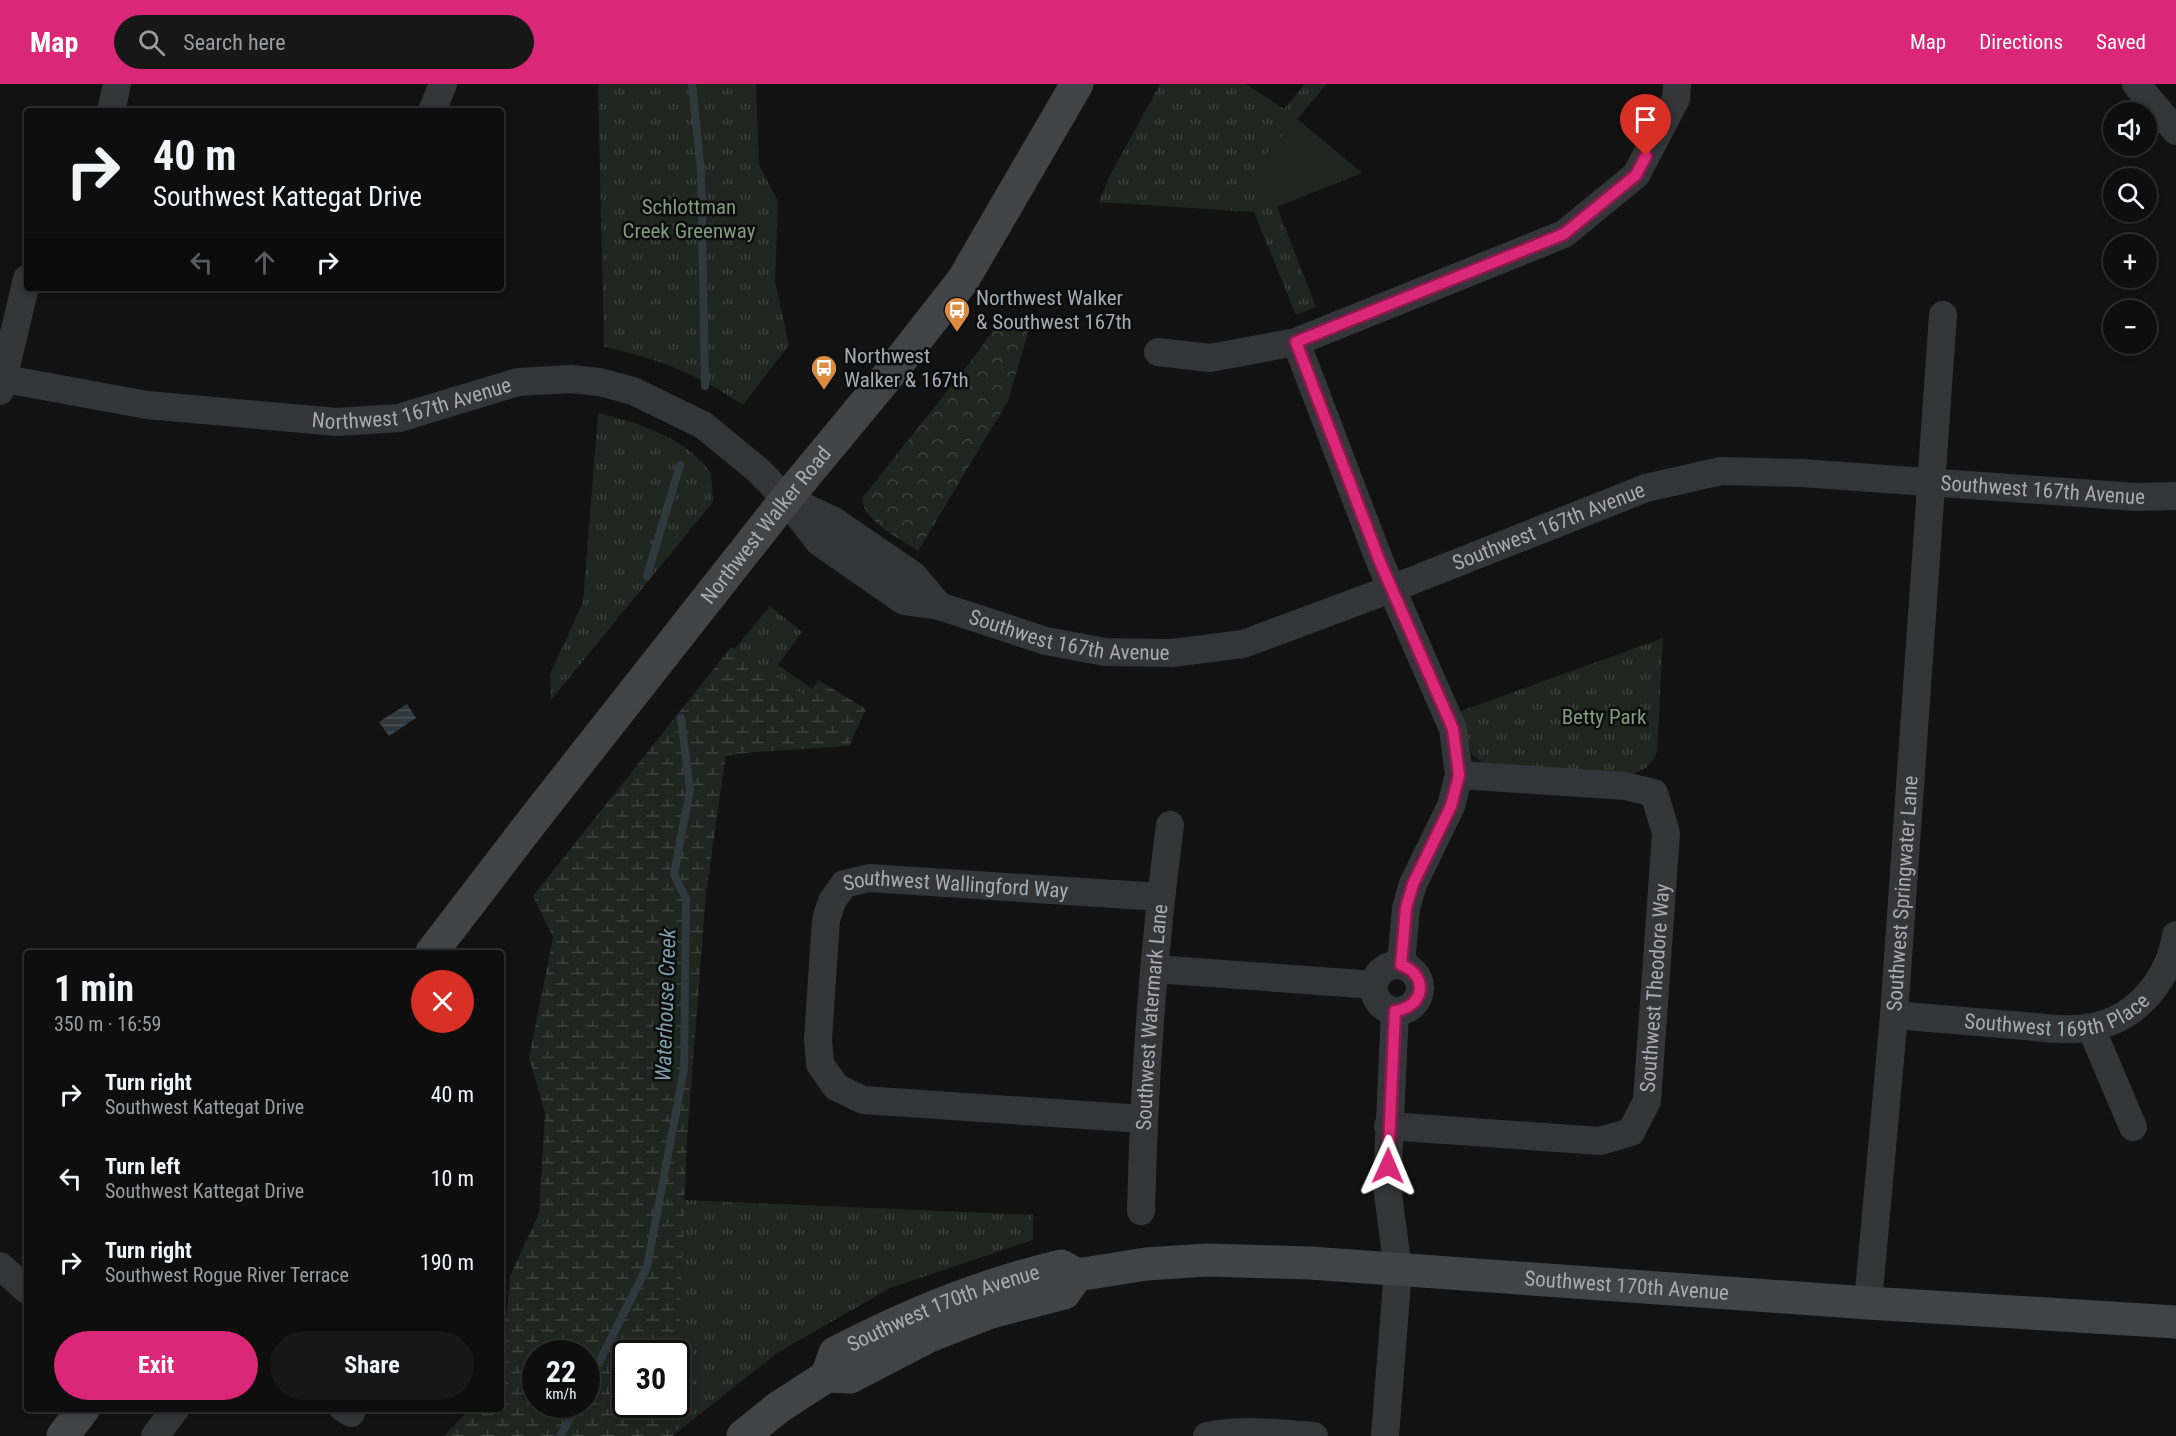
<!DOCTYPE html>
<html lang="en">
<head>
<meta charset="utf-8">
<style>
	:root { --surface:#0e0e0e; --page:#171717; --text:#f1f3f6; --muted:#9b9c9e; --line:#2e2e2e; --accent:#db2777 }
	body { margin:0; font-family:"Roboto Condensed",sans-serif; background:var(--page); color:var(--text); height:100vh; display:flex; flex-direction:column; font-size:22px; white-space:nowrap }
	* { box-sizing:border-box; margin:0 }
	p { font-size:20px; color:var(--muted) }
	.icon { flex:none; width:33px; height:33px; fill:none; stroke:currentColor; stroke-width:2; stroke-linecap:round; stroke-linejoin:round }
	.map { position:relative; flex:1; overflow:hidden }
	.sheet { position:absolute; left:24px; top:866px; width:480px; height:462px; display:flex; flex-direction:column; background:var(--surface); border-radius:6px; box-shadow:0 3px 9px #0003,0 0 0 2px var(--line) }
	.sheet>* { flex:none }
	.guide { position:absolute; left:24px; top:24px; width:480px; height:183px; border-radius:6px; box-shadow:0 3px 9px #0003,0 0 0 2px var(--line); background:#0e0e0e; color:var(--text); overflow:hidden }
	.fabs { position:absolute; left:2103px; top:18px; display:grid; gap:12px }
	.fabs a { display:grid; place-items:center; width:54px; height:54px; border-radius:50%; background:var(--surface); box-shadow:0 3px 9px #0003,0 0 0 2px var(--line); font-size:30px }
	.speed { position:absolute; left:522px; top:1256px; display:flex; gap:12px; font-size:30px; font-weight:700; text-align:center }
	.speed>* { display:grid; place-content:center; width:78px; height:78px; border-radius:50%; background:var(--surface); box-shadow:0 3px 9px #0003,0 0 0 2px var(--line); line-height:1 }
	.speed small { font-size:15px; font-weight:400 }
	.speed .limit { border:3px solid #111; border-radius:9px; background:#fff; color:#111 }
	.pin { position:absolute; display:grid; place-items:center; width:51px; height:51px; color:#fff; margin:-62px -26px; border-radius:50% 50% 50% 0; rotate:-45deg; box-shadow:0 0 6px #0007 }
	.pin .icon { rotate:45deg }
	.me { position:absolute; width:66px; margin:-33px; rotate:1deg; stroke-linejoin:round; filter:drop-shadow(0 0 4px #0008) }
	.turn { display:flex; align-items:center; gap:21px; height:126px; padding:0 30px; font-size:27px }
	.turn .icon { width:78px; height:78px; stroke-width:2.5 }
	.turn b { display:block; font-size:42px; line-height:51px }
	.lanes { display:flex; align-items:center; height:57px; padding:0 30px; background:#0003; justify-content:center; gap:30px; direction:ltr }
	.lanes .off { opacity:.35 }
	.round { display:grid; place-items:center; flex:none; width:63px; height:63px; border-radius:32px; background:var(--page) }
	.summary { display:flex; align-items:center; justify-content:space-between; height:102px; padding:0 30px }
	h1 { font-size:36px; font-weight:700; line-height:45px }
	.button { display:flex; gap:12px; margin-top:auto; padding:12px 30px }
	.button a { flex:1; height:69px; border-radius:36px; background:var(--accent); color:#fff; font-size:24px; font-weight:700; line-height:69px; text-align:center }
	.button a+a { background:var(--page); color:var(--text) }
	ul { padding:0; list-style:none }
	li { display:flex; align-items:center; gap:18px; height:84px; padding:0 30px }
	li div { flex:1 }
	li b { display:block; font-size:22px }
	li em { font-style:normal }
	header { display:flex; align-items:center; gap:36px; box-sizing:border-box; height:84px; padding:0 30px; background:var(--accent); color:#fff }
	header strong { font-size:28px }
	nav { display:flex; gap:33px; margin-inline-start:auto; font-size:21px }
	.search { width:420px; height:54px; background:var(--page); display:flex; align-items:center; gap:15px; box-sizing:border-box; padding:0 21px; border-radius:33px; color:var(--muted); font-size:22px }
	.map>svg:first-child { display:block }
</style>
</head>
<body>
<header>
<strong>Map</strong>
<div class="search"><svg class="icon" aria-label="search" viewBox="0 0 24 24"><circle cx="10" cy="10" r="6"/><path d="M15 15l6 6"/></svg>Search here</div>
<nav><a>Map</a><a>Directions</a><a>Saved</a></nav>
</header>
<div class="map">
<svg width="2176" height="1352" viewBox="0 0 2176 1352">
	<defs>
		<pattern id="grass-tufts" width="24" height="20" patternUnits="userSpaceOnUse" patternTransform="scale(1.5)"><rect width="24" height="20" fill="#1f251f"/><path d="M3 7l-1-3M5 7V3M7 7l1-3M15 17l-1-3M17 17v-4M19 17l1-3" fill="none" stroke="#3d423d"/></pattern>
		<pattern id="forest-crowns" width="20" height="18" patternUnits="userSpaceOnUse" patternTransform="scale(1.5)"><rect width="20" height="18" fill="#1f251f"/><path d="M2 6a3 3 0 1 1 6 0M12 15a3 3 0 1 1 6 0" fill="none" stroke="#3d423d"/></pattern>
		<pattern id="wetland-marsh" width="20" height="14" patternUnits="userSpaceOnUse" patternTransform="scale(1.5)"><rect width="20" height="14" fill="#1f251f"/><path d="M1 5h8M5 5V1M11 12h8M15 12V8" fill="none" stroke="#3d423d"/></pattern>
		<pattern id="water-rules" width="6" height="5" patternUnits="userSpaceOnUse" patternTransform="scale(1.5)"><rect width="6" height="5" fill="#2f383c"/><path d="M0 2.5h6" fill="none" stroke="#4a5256"/></pattern>
	</defs>
	<rect width="100%" height="100%" fill="#121213"/>
	<g fill="url(#grass-tufts)">
		<path d="M598,0H756L759,81L778,117L775,197L789,261L743,321C694,289 661,275 604,263Z"/>
		<path d="M1160,0H1246L1284,25L1305,0H1327L1297,35L1362,89L1277,123L1316,223L1296,231L1254,128L1099,118L1108,95Z"/>
		<path d="M598,329C638,339 686,353 711,389L713,418L551,616L550,590L583,518Z"/>
		<path d="M770,522L802,548L778,581L847,629L829,656L720,673L708,597Z"/>
		<path d="M1663,554L1657,668C1651,682 1644,687 1629,690L1484,679L1472,671L1461,627Z"/>
		<path d="M684,1116L1033,1131V1156L890,1204L777,1269L675,1350Z"/>
	</g>
	<path fill="url(#forest-crowns)" d="M1003,233L1030,242L1008,317L918,467C902,456 858,434 863,413L971,277Z"/>
	<path fill="url(#wetland-marsh)" fill-rule="evenodd" d="M731,563L808,613L818,596L866,625L849,662L726,670L706,809L687,1056L677,1306L676,1269H626V1320H676L675,1350L673,1352H444L470,1325L501,1324V1292L510,1192L539,1129L545,1029L529,974L553,853L533,812ZM536,1269H586V1320H536Z"/>
	<path fill="#1f251f" d="M1297,35L1362,89L1272,123L1256,82Z"/>
	<path fill="url(#water-rules)" d="M407,620L416,634L389,652L379,638Z"/>
	<g fill="none" stroke-linecap="round" stroke-linejoin="round">
		<g stroke="#2f383c" stroke-width="8">
			<path d="M692,0L701,87L705,302"/>
			<path d="M647,492L680,381"/>
			<path d="M586,1304L647,1183L684,985L686,815L674,790L690,706L681,634"/>
			<path d="M560,1352L579,1320"/>
		</g>
		<g stroke="#333538" stroke-width="28">
			<path d="M2136,0L2176,47"/>
			<path d="M111,27L117,0"/>
			<path d="M432,27L443,0"/>
			<path d="M1296,258L1380,478L1453,645L1459,691L1451,722L1413,800L1406,824L1401,881"/>
			<path d="M1158,268L1210,274L1296,258L1564,150L1636,91L1676,15L1677,0"/>
			<path id="s1" d="M0,294L147,321L337,338L399,334L518,298L571,295L600,298L633,307L703,341L759,387L786,415L819,458L904,517L939,522L1046,557L1105,568L1172,569L1243,560L1391,505L1646,404L1721,387L1802,389L2136,413L2176,412"/>
			<path d="M0,307L27,195"/>
			<path d="M791,417L834,437L913,491L939,522"/>
			<circle cx="1397" cy="904" r="23"/>
			<path d="M1155,885L1374,901"/>
			<path id="s2" d="M1894,931C1933,934 1973,938 2013,941C2037,943 2068,948 2092,943C2137,935 2169,895 2176,851"/>
			<path d="M2091,944L2133,1043"/>
			<path id="s3" d="M1143,1035L863,1016L836,1003L820,980L818,955L826,836L832,817L844,800L869,794L1160,813"/>
			<path id="s4" d="M1388,1042L1600,1057L1631,1048L1647,1017L1666,749L1654,709L1625,702L1459,691"/>
			<path id="s5" d="M1141,1127C1144,998 1153,869 1170,741"/>
			<path d="M0,1182L27,1206"/>
			<path id="s6" d="M1868,1219L1894,931L1943,231"/>
			<path d="M343,1324L351,1329"/>
			<path d="M155,1352L176,1324"/>
			<path d="M1207,1352C1243,1345 1278,1349 1314,1352"/>
			<path d="M1385,1352L1398,1186L1387,1102L1395,927"/>
		</g>
		<g stroke="#414447" stroke-width="33">
			<path id="s7" d="M432,868L534,735L786,415L891,288L963,196L1077,0"/>
			<path id="s8" d="M827,1292L835,1269C911,1230 978,1202 1061,1182L1077,1191L1146,1180L1207,1176L1310,1179L1868,1219L2176,1238"/>
			<path d="M63,1352L84,1324"/>
			<path d="M743,1352L779,1323L827,1292L850,1293L927,1253L991,1228L1064,1209L1077,1191"/>
		</g>
	</g>
	<g fill="none" stroke-linecap="round" stroke-linejoin="round">
		<g stroke="#8e194d" stroke-width="15">
			<path id="route" d="M1388,1082L1395,927C1425,923 1429,891 1401,881L1406,824L1413,800L1451,722L1459,691L1453,645L1380,478L1296,258L1564,150L1636,91L1646,72"/>
		</g>
		<use href="#route" stroke="#db2777" stroke-width="10"/>
	</g>
	<defs>
		<g id="bus-pin" transform="scale(1.35)"><path d="M0 17L-7.5 6A9.5 9.5 0 1 1 7.5 6Z" fill="#dc8c41" stroke="#0d0d0e"/><path d="M-5-6H5V4H4V6H2V4H-2V6H-4V4H-5ZM-3.5-4V0h7V-4ZM-3.5 1.2v1.5H-2V1.2ZM2 1.2v1.5H3.5V1.2Z" fill="#fff"/></g>
	</defs>
	<g fill-rule="evenodd">
		<use href="#bus-pin" x="957" y="226"/>
		<use href="#bus-pin" x="824" y="284"/>
	</g>
	<g text-anchor="middle" stroke-width="5" stroke-linejoin="round" paint-order="stroke">
		<g font-size="21" fill="#819b7e" stroke="#0d0d0e">
			<text x="689" y="130">Schlottman<tspan x="689" dy="24">Creek Greenway</tspan></text>
			<text x="1604" y="640">Betty Park</text>
		</g>
		<g font-size="21" fill="#a5abb2" stroke="#0d0d0e" text-anchor="start">
			<text x="976" y="221">Northwest Walker<tspan x="976" dy="24">&amp; Southwest 167th</tspan></text>
			<text x="844" y="279">Northwest<tspan x="844" dy="24">Walker &amp; 167th</tspan></text>
		</g>
		<g font-size="21" fill="#a5abb2" stroke="#0d0d0e">
			<text dy="7" stroke="none"><textPath href="#s1" startOffset="417">Northwest 167th Avenue</textPath></text>
			<text dy="7" stroke="none"><textPath href="#s1" startOffset="2168">Southwest 167th Avenue</textPath></text>
			<text dy="7" stroke="none"><textPath href="#s7" startOffset="542">Northwest Walker Road</textPath></text>
			<text dy="7" stroke="none"><textPath href="#s1" startOffset="1664">Southwest 167th Avenue</textPath></text>
			<text dy="7" stroke="none"><textPath href="#s1" startOffset="1160">Southwest 167th Avenue</textPath></text>
			<text dy="7" stroke="none"><textPath href="#s3" startOffset="636">Southwest Wallingford Way</textPath></text>
			<text dy="7" stroke="none"><textPath href="#s6" startOffset="411">Southwest Springwater Lane</textPath></text>
			<text dy="7" stroke="none"><textPath href="#s4" startOffset="393">Southwest Theodore Way</textPath></text>
			<text dy="7" stroke="none"><textPath href="#s2" startOffset="166">Southwest 169th Place</textPath></text>
			<text dy="7" stroke="none"><textPath href="#s5" startOffset="194">Southwest Watermark Lane</textPath></text>
			<text dy="7" stroke="none"><textPath href="#s8" startOffset="837">Southwest 170th Avenue</textPath></text>
			<text dy="7" stroke="none"><textPath href="#s8" startOffset="142">Southwest 170th Avenue</textPath></text>
		</g>
		<g font-size="22" font-style="italic" fill="#7f9eaa" stroke="#0d0d0e">
			<text transform="translate(665 921) rotate(-88)" y="8">Waterhouse Creek</text>
		</g>
	</g>
</svg>
<div class="fabs">
<a><svg class="icon" aria-label="sound" viewBox="0 0 24 24"><path d="M4 9h4l5-4v14l-5-4H4zM17 9q2 3 0 6"/></svg></a>
<a><svg class="icon" aria-label="search" viewBox="0 0 24 24"><circle cx="10" cy="10" r="6"/><path d="M15 15l6 6"/></svg></a>
<a>+</a>
<a>−</a>
</div>
<div class="speed"><div>22<small>km/h</small></div><div class="limit">30</div></div>
<div class="pin" style="left:1646px;top:72px;background:#d93025"><svg class="icon" aria-label="arrive" viewBox="0 0 24 24"><path d="M6 21V4h12l-3 4 3 4H6"/></svg></div>
<svg class="me" style="left:1388px;top:1082px" viewBox="-20 -20 40 40"><path d="M0-17L14 15 0 8-14 15z" fill="#db2777" stroke="#fff" stroke-width="4"/></svg>
<div class="guide">
<div class="turn"><svg class="icon" aria-label="right" viewBox="0 0 24 24"><path d="M7 20v-9h11M14 6l5 5-5 5"/></svg><div><b>40 m</b>Southwest Kattegat Drive</div></div>
<div class="lanes"><svg class="icon off" aria-label="left" viewBox="0 0 24 24"><path d="M17 20v-9H6M10 6l-5 5 5 5"/></svg><svg class="icon off" aria-label="ahead" viewBox="0 0 24 24"><path d="M12 20V5M6 11l6-6 6 6"/></svg><svg class="icon" aria-label="right" viewBox="0 0 24 24"><path d="M7 20v-9h11M14 6l5 5-5 5"/></svg></div>
</div>
<section class="sheet">
<div class="summary"><div><h1>1 min</h1><p>350 m · 16:59</p></div><a class="round" style="background:#d93025;color:#fff"><svg class="icon" aria-label="close" viewBox="0 0 24 24"><path d="M6 6l12 12M18 6L6 18"/></svg></a></div>
<ul>
<li><svg class="icon" aria-label="right" viewBox="0 0 24 24"><path d="M7 20v-9h11M14 6l5 5-5 5"/></svg><div><b>Turn right</b><p>Southwest Kattegat Drive</p></div><em>40 m</em></li>
<li><svg class="icon" aria-label="left" viewBox="0 0 24 24"><path d="M17 20v-9H6M10 6l-5 5 5 5"/></svg><div><b>Turn left</b><p>Southwest Kattegat Drive</p></div><em>10 m</em></li>
<li><svg class="icon" aria-label="right" viewBox="0 0 24 24"><path d="M7 20v-9h11M14 6l5 5-5 5"/></svg><div><b>Turn right</b><p>Southwest Rogue River Terrace</p></div><em>190 m</em></li>
</ul>
<div class="button"><a>Exit</a><a>Share</a></div>
</section>
</div>
</body>
</html>
